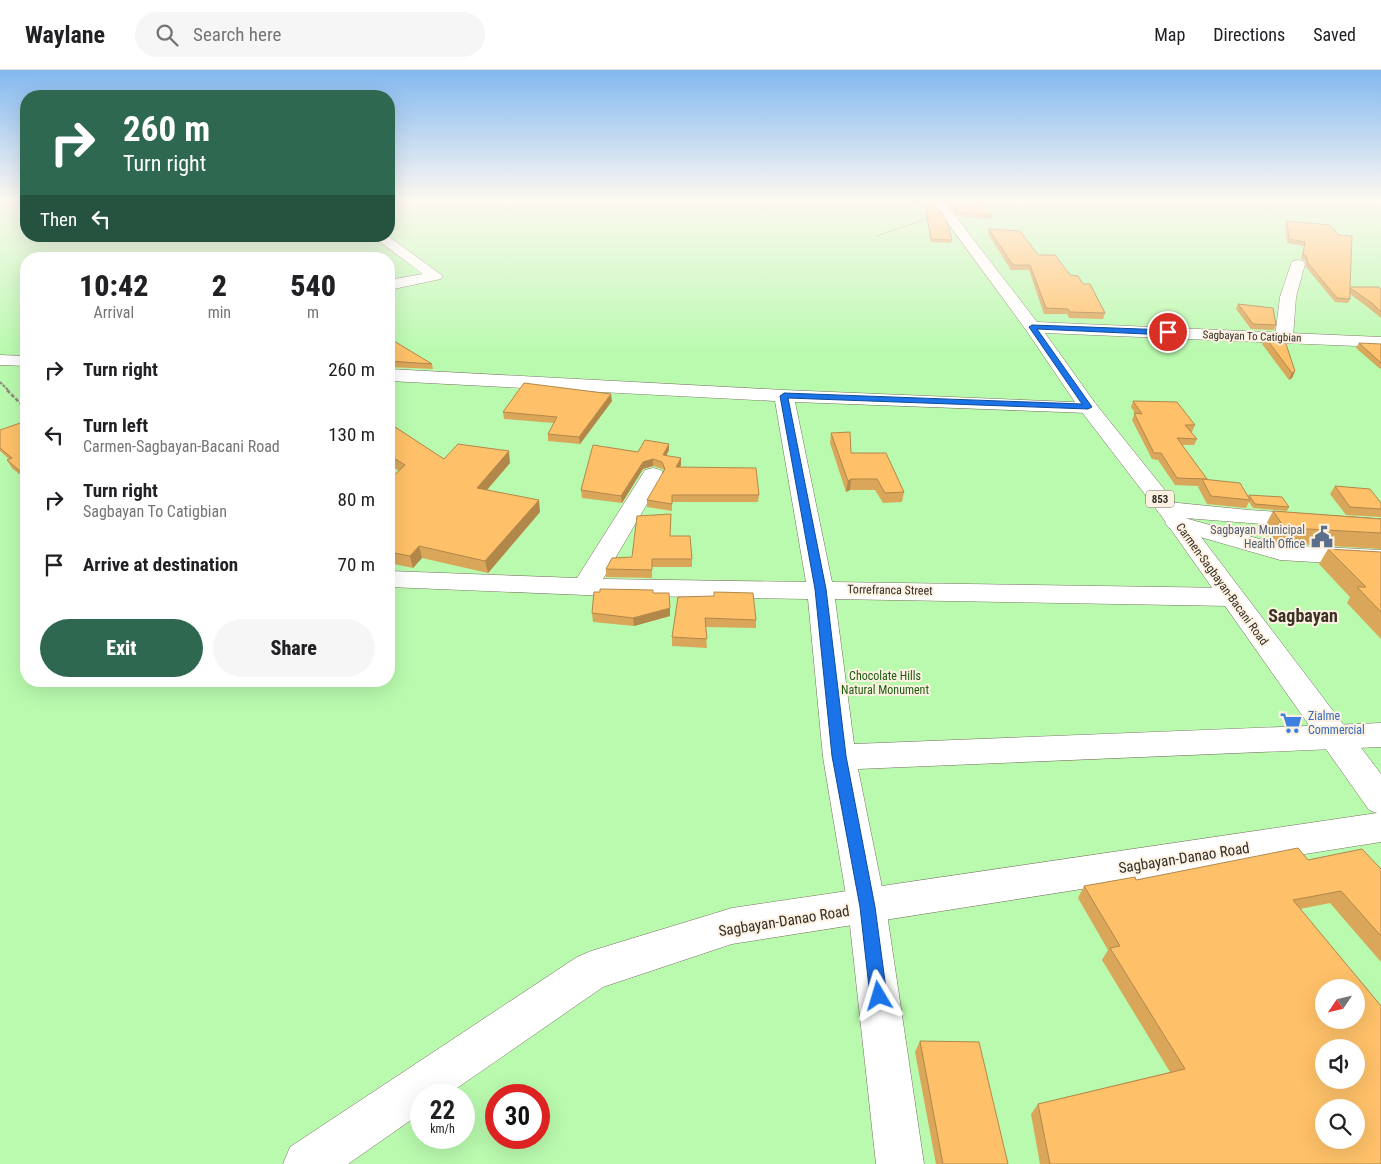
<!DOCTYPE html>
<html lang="en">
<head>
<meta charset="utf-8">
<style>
	:root { --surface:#fff; --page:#f6f6f6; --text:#202124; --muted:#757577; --line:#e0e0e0; --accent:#2f6850 }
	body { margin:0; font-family:"Roboto Condensed",sans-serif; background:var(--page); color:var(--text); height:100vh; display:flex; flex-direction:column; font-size:19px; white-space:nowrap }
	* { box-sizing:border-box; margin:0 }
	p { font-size:16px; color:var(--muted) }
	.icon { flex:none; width:28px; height:28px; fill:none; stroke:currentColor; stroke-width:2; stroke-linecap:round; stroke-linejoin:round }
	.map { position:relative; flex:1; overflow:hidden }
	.side { position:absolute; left:20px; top:182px; width:375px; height:435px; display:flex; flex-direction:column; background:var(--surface); border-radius:20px; box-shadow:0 5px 20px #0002 }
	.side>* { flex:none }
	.guide { position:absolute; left:20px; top:20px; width:375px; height:152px; border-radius:20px; box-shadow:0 5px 20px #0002; background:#2f6850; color:#fff; overflow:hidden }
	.needle { width:32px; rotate:235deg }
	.fabs { position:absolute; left:1315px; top:909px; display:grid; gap:10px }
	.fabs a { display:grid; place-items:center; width:50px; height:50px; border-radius:50%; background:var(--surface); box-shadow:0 5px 20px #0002; font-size:25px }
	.speed { position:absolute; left:410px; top:1014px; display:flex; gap:10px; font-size:25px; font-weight:700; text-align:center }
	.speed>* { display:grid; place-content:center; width:65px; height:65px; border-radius:50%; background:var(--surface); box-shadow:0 5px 20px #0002; line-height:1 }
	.speed small { font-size:12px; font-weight:400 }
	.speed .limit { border:8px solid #d22; background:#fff; color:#111 }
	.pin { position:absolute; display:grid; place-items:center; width:42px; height:42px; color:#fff; margin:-21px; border:2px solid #fff; border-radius:50%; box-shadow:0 1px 5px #0007 }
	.me { position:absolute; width:55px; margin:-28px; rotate:353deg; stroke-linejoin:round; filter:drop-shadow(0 0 4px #0008) }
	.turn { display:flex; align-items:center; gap:18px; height:105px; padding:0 20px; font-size:22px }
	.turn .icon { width:65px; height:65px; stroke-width:2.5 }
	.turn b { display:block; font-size:35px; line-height:42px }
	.then { display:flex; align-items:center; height:48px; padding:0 20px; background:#0003; gap:10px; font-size:19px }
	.eta { display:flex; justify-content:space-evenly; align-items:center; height:85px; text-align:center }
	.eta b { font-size:30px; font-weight:800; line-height:35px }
	.action { display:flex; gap:10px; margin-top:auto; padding:10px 20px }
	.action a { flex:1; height:58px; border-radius:30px; background:var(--accent); color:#fff; font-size:20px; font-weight:800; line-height:58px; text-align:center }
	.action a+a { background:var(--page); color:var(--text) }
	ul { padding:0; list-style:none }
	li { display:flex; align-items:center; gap:15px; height:65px; padding:0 20px }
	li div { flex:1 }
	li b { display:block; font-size:19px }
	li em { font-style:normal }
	header { display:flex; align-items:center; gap:30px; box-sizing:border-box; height:70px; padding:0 25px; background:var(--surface); border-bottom:1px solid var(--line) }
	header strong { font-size:24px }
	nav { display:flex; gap:28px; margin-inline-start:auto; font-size:18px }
	.search { width:350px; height:45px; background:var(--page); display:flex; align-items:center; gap:12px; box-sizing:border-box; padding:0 18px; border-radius:28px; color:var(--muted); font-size:19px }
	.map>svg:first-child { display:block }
</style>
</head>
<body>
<header>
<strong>Waylane</strong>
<div class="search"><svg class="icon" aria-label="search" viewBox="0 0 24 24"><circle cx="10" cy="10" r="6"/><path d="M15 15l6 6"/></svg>Search here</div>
<nav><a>Map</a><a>Directions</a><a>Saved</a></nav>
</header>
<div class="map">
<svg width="1381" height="1094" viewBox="0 0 1381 1094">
	<rect width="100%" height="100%" fill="#fdf1e1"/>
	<path fill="#b9faae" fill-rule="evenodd" d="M0,130H26V166H389V130H1381V1094H0ZM26,189H389V611H26ZM1324,918H1356V950H1324ZM1324,978H1356V1010H1324ZM421,1025H464V1068H421ZM496,1025H539V1068H496ZM1324,1038H1356V1070H1324Z"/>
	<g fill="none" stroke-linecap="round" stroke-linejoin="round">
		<g stroke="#796f61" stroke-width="1">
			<g id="minor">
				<path d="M372,166H388L443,206L441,209L436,210L389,220V210L423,204Z"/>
				<path d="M1298,190L1303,191L1305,194L1296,227L1293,267L1290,271L1284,272L1278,271L1275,267L1280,227L1291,194L1293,191Z"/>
				<path d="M0,285L26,286V296L0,295Z"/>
				<path d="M389,299L784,320L1095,333L1098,337L1095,341L1088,343L795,332L832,512L1231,518L1240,521L1244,527L1240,533L1231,536L835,529L854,674L1381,653V677L858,699L886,837L924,1094H876L848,837L823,687L808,529L585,525L389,517V501L577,508L642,405L645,400L653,398L661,400L664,405L603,509L806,512L775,331L389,311Z"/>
				<path d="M1168,432L1249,440L1381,449V463L1185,448L1281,475L1381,480V496L1280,490L1169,458L1165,453L1169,448L1174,447L1160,444L1156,439L1160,434Z"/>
			</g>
		</g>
		<g stroke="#796f61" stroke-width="1">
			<path id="major" d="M931,130H943L1037,252L1381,267V277L1045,263L1095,333L1176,434L1381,704V772L732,874L603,917L447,1025H421V1043L348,1094H283L290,1077L577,887L591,881L732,838L1377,743L1369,740L1160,444L1081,341L1026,260Z"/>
		</g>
		<path stroke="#938a80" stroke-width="1" stroke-dasharray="2.5 1" stroke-linecap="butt" d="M877,166L929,148"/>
		<path stroke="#938a80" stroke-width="2" stroke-dasharray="3 1" stroke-linecap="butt" d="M0,312L9,321"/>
		<path stroke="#938a80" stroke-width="2.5" stroke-dasharray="4 2" stroke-linecap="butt" d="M7,320L26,339"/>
		<use href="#minor" fill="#fff" fill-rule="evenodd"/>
		<use href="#major" fill="#fff" fill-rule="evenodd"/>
	</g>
	<g fill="#daa65a">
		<path d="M914,130H932L952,170L951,173L931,172L925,138Z"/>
		<path d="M946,130H979L992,145V149L958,146Z"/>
		<path d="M1287,151L1350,217L1381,219V248L1370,239L1350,224V229L1348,233L1335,232L1306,197L1305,190L1301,189L1304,176L1287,173L1285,155Z"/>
		<path d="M989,159L1038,185L1083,214L1105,243L1103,249L1069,248L1067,244H1044L1029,200H1011L988,164Z"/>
		<path d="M1238,234L1276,255L1274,260L1251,259L1236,239Z"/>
		<path d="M1265,267L1295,301L1292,308L1289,310L1262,274Z"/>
		<path d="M389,268L432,294L433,299L389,297Z"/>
		<path d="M1359,273L1381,274V299L1379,298L1356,278Z"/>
		<path d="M612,331L580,374L548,371V364L554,353L504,349L503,342Z"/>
		<path d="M1133,331L1195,355L1192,362H1191L1197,369L1194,375H1182L1207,409L1248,426L1249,425L1289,437L1287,441L1253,438L1249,432L1246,438L1207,434L1198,417L1199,416L1175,415L1158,390L1152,389L1132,350L1135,343L1131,337Z"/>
		<path d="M389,353L444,389L510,393L487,420L540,442L488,503L422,488L413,498L389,493V410L399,401L389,394Z"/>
		<path d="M0,360L26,410L12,398L7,390L9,389L0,381Z"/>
		<path d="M831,363L851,383L904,422L902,432L883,433L875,420H850L846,422L830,373Z"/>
		<path d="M669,374V380L666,386L681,395L680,397L759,425L758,432H672V441L647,437V430L664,402L663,399L653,396L643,399L622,433L582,428L581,420L638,382Z"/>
		<path d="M1335,416L1381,433V447L1346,445L1330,424Z"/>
		<path d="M1273,441L1381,449V479L1281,473L1276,472L1265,456Z"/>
		<path d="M671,444L670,466L692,489V497H652V508L606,507V499L632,487Z"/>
		<path d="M1328,479L1381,482V569L1347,533L1350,527L1319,494Z"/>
		<path d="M653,523L670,546L634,556L593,552L592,543Z"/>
		<path d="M678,527L756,550V558L705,557L707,578L672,576V567Z"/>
		<path d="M1308,790L1381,799V892L1330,833L1300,839L1381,1094H1040L1031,1044L1038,1034L1170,1002L1102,890L1108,880L1078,828L1084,816Z"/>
		<path d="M920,971L1008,1094H936L915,982Z"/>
	</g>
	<g fill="#b2874a">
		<path d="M1295,301L1292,308L1289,310L1292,303Z"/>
		<path d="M611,324L612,331L580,374L579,367Z"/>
		<path d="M669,374V380L663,392V385Z"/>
		<path d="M509,381L510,393L479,429L477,418Z"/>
		<path d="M681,388V395L676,404V397Z"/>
		<path d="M653,389V396L643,399L622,433L621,426L643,392Z"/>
		<path d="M26,400V410L21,402Z"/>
		<path d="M851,409L850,420L846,422L848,411Z"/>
		<path d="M539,430L540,442L488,503L485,491Z"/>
		<path d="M419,476L422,488L413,498L410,486Z"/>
		<path d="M670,538V546L634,556L633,548Z"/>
	</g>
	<g fill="#fec169" stroke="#b2874a" fill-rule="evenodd">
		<path d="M918,130H932L947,151L952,170L931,169L925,135Z"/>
		<path d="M948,130H979L992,145L958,143Z"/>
		<path d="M1287,151L1329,155L1339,165L1352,166L1350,217H1378L1381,219V242L1373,234L1350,218V229L1337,228L1308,193L1306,186L1303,185L1305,172L1289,169Z"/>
		<path d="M989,159L1020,161L1038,185H1055L1070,205L1078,206L1083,214H1090L1105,243L1070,242L1068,239L1046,238L1030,195H1013Z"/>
		<path d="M1238,234L1273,238L1276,255L1253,254Z"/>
		<path d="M1265,267L1284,268L1295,301L1292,303Z"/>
		<path d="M389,268L432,294L389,291Z"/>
		<path d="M1359,273L1381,274V293Z"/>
		<path d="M524,313L611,324L579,367L548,364L557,347L503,342Z"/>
		<path d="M1133,331L1177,332L1195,355H1185L1197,369L1177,368L1207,409L1177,408L1161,383H1154L1134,343L1142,344Z"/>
		<path d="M26,351V400L21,402L7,390L12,388L0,378V360Z"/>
		<path d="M389,353L444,389L458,374L509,381L477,418L539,430L485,491L419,476L410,486L389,482V410L405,395L389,385Z"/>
		<path d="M850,362L851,383H886L904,422L885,423L877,409H851L848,411L831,363Z"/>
		<path d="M645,370L669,374L663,385L681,388L676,397L756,398L759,425H672V434L647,430L665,399L662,392L653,389L643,392L621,426L581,420L593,375L638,382Z"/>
		<path d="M1202,409L1240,413L1250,430L1211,426Z"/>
		<path d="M1335,416L1370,419L1381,433V439L1350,437Z"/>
		<path d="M1249,425L1282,427L1289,437L1255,434Z"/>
		<path d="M1273,441L1381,449V463L1290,458L1284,457Z"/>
		<path d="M671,444L670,466H690L692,489H652V500L606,499L612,488L632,487L637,446Z"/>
		<path d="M1328,479L1381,482V542L1357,517H1366Z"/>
		<path d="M600,519L653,520V523H669L670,538L633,548L592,543L594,522H600Z"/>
		<path d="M714,522L753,523L756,550L705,548L707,569L672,567L678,527L714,526Z"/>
		<path d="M1298,778L1308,790L1362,779L1381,799V866L1341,821L1293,830L1381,936V1094H1050L1038,1034L1185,999L1110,878L1120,876L1084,816L1135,807L1136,810ZM1324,918H1356V950H1324ZM1324,978H1356V1010H1324ZM1324,1038H1356V1070H1324Z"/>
		<path d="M920,971L979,972L1008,1094H943Z"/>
	</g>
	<linearGradient id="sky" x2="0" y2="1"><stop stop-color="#82b8ef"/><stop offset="0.46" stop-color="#fef9f2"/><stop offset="1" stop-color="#fef9f2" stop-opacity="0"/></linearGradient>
	<rect width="1381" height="283" fill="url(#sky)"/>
	<path fill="#1a73e8" stroke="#114b97" d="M1032,255L1168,260L1171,262L1168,265L1037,259L1092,337L1088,339L788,328L826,519L846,686L875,837L887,926L885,932L879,934L873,932L870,926L860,837L832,686L815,519L780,326L784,323L1082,334L1029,257Z"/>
	<defs>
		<g id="civic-bare" transform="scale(1.725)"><path d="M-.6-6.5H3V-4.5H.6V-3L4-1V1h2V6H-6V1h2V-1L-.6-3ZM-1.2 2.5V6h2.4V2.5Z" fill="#5c6f8a" stroke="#fdf1e1" stroke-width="2.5" paint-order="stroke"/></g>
		<g id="supermarket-bare" transform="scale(1.725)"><path d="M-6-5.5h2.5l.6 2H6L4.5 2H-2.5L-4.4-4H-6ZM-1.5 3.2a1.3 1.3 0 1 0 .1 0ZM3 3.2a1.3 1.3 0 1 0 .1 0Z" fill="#3f7fe0" stroke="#fdf1e1" stroke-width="2.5" paint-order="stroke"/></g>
	</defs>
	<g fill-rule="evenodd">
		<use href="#civic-bare" x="1322" y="467"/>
		<use href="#supermarket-bare" x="1291" y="653"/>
	</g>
	<g text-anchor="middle" stroke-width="4" stroke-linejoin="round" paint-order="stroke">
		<g font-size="11" fill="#332e28" stroke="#fdf1e1">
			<text transform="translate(1252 266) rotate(2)" y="4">Sagbayan To Catigbian</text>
		</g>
		<rect fill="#fdf1e1" stroke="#706860" stroke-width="1" x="1146" y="420.5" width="28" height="17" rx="4"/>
		<g font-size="11" font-weight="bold" fill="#332e28">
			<text x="1160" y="433">853</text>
		</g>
		<g font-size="12" fill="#4e5e75" stroke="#fdf1e1" text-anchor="end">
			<text x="1305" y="464">Sagbayan Municipal<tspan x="1305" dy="14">Health Office</tspan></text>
		</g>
		<g font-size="12" fill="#332e28" stroke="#fdf1e1">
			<text transform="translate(1222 514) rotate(54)" y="4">Carmen-Sagbayan-Bacani Road</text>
			<text transform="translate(890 520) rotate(1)" y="4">Torrefranca Street</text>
		</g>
		<g font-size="12" fill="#1d5c10" stroke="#fdf1e1">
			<text x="885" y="610">Chocolate Hills<tspan x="885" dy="14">Natural Monument</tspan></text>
		</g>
		<g font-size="12" fill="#366cbe" stroke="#fdf1e1" text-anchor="start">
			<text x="1308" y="650">Zialme<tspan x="1308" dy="14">Commercial</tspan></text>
		</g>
		<g font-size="15" fill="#332e28" stroke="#fdf1e1">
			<text transform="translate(1184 788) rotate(-9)" y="5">Sagbayan-Danao Road</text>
			<text transform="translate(784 851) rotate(-9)" y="5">Sagbayan-Danao Road</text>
		</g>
		<g font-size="18" font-weight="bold" fill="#3a3124" stroke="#fdf1e1">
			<text x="1303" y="552">Sagbayan</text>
		</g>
	</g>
</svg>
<div class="fabs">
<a><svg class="needle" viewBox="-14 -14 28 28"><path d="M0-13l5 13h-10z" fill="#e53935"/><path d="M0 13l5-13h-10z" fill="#757577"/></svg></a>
<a><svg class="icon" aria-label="sound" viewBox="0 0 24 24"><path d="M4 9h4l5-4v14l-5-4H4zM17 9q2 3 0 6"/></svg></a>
<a><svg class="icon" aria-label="search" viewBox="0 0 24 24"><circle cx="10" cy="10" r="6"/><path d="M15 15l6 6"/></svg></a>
</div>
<div class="speed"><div>22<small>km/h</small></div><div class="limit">30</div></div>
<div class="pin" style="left:1168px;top:262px;background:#d93025"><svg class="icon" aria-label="arrive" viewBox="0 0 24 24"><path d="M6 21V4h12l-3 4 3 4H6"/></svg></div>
<svg class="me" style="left:879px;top:926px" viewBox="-20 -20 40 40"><path d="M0-17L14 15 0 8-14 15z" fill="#1a73e8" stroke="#fff" stroke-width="4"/></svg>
<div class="guide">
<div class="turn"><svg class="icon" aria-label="right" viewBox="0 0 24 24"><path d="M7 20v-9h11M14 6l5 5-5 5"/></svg><div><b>260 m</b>Turn right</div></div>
<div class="then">Then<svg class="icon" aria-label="left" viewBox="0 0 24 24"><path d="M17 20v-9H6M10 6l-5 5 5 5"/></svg></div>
</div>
<section class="side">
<div class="eta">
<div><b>10:42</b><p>Arrival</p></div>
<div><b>2</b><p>min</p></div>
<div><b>540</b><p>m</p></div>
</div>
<ul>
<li><svg class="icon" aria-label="right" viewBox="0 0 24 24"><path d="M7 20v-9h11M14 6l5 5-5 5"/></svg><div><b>Turn right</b></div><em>260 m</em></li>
<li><svg class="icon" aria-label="left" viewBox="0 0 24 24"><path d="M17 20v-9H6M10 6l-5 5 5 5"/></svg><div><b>Turn left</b><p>Carmen-Sagbayan-Bacani Road</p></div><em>130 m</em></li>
<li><svg class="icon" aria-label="right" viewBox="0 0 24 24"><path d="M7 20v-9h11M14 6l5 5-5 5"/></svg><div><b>Turn right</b><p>Sagbayan To Catigbian</p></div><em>80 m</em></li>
<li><svg class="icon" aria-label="arrive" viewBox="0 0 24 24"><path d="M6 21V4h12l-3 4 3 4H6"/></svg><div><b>Arrive at destination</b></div><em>70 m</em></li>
</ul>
<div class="action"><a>Exit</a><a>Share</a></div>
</section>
</div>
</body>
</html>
